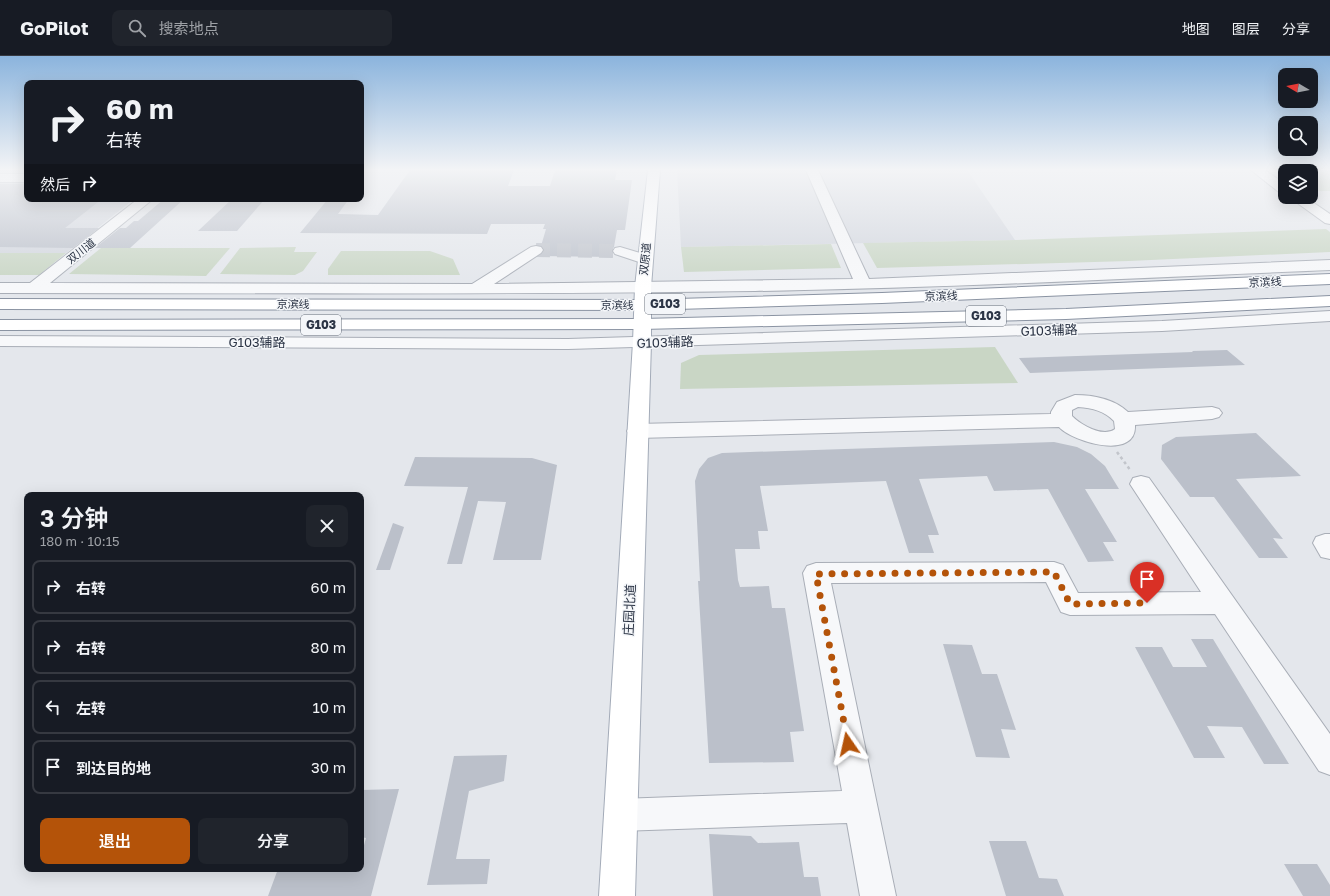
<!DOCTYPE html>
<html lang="zh">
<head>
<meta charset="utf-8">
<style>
	:root { --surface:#171b24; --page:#20242c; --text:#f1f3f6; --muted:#9ea1a6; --line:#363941; --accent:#b45309 }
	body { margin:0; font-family:"Golos Text","Noto Sans SC",sans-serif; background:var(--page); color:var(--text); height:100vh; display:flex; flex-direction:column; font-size:15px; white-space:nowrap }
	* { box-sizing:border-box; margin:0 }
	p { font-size:13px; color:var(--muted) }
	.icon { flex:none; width:22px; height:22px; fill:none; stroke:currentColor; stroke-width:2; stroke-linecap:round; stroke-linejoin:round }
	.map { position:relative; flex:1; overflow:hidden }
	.sheet { position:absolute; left:24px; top:436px; width:340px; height:380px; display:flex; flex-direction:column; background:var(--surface); border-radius:8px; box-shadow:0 4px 16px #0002 }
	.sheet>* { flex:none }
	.banner { position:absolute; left:24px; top:24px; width:340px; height:122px; border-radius:8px; box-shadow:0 4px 16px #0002; background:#171b24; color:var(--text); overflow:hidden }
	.needle { width:26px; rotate:280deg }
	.fabs { position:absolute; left:1278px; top:12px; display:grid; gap:8px }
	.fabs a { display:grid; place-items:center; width:40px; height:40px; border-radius:8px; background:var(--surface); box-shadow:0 4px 16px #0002; font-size:20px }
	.pin { position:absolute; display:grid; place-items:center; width:34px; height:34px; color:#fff; margin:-41px -17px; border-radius:50% 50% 50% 0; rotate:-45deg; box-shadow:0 0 4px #0007 }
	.pin .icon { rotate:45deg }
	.me { position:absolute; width:44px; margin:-22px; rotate:349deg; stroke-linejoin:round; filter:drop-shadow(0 0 3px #0008) }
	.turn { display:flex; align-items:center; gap:14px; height:84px; padding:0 16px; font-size:18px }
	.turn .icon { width:52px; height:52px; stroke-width:2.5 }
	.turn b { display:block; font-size:28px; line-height:34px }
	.then { display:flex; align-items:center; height:38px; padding:0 16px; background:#0003; gap:8px; font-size:15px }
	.round { display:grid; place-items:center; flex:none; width:42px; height:42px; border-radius:8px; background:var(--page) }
	.head { display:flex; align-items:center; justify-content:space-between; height:68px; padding:0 16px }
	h1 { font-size:24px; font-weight:600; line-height:30px }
	.button { display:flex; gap:8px; margin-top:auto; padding:8px 16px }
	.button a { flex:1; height:46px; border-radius:8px; background:var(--accent); color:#fff; font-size:16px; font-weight:600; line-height:46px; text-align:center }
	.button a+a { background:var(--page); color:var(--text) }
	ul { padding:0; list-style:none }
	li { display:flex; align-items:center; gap:12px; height:54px; margin:0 8px 6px; padding:0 8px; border:2px solid var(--line); border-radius:8px }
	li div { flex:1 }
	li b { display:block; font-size:15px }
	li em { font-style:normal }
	header { display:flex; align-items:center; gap:24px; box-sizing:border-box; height:56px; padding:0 20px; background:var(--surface); border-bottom:1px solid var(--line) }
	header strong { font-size:19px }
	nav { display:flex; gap:22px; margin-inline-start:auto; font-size:14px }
	.search { width:280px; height:36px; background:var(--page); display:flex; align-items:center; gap:10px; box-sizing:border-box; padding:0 14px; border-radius:8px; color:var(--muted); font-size:15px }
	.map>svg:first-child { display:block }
</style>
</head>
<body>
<header>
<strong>GoPilot</strong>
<div class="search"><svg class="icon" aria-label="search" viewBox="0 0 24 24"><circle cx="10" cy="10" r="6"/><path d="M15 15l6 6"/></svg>搜索地点</div>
<nav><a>地图</a><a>图层</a><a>分享</a></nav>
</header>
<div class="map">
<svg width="1330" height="840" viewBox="0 0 1330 840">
	<rect width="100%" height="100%" fill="#e4e7ec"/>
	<g fill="#d2d6de">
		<path d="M0,114H27V143H134L66,197H0Z"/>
		<path d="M677,114H967L1015,184L681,191Z"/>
	</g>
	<g fill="#c9d6c5">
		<path d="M1276,114H1330V135H1311V115H1285V122Z"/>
		<path d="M1326,173L1330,176V196L1129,205L877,212L863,187L1015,184Z"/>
		<path d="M831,188L841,212L684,216L681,191Z"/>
		<path d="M296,191L294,196H317L303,215L295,219L220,218L240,192Z"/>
		<path d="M101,192H230L206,220L69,218Z"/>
		<path d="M341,195H430L453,203L460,219H328V213Z"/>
		<path d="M0,197H66L39,219H0Z"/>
		<path d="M995,291L1018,327L680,333L681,307L699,299Z"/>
	</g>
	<g fill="#bbc0ca">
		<path d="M410,114H514L508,130H550L555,114H617L615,124H632L625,174H617L614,191L612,194L613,201L539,200L544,195L541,190L546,173H543L545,168H491L487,178L300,177L328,143H349L338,158L378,159Z"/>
		<path d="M0,128H27V143H102L65,172H99L73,192L0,191Z"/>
		<path d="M164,143H184L130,192H95L120,172H126L134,165H138Z"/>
		<path d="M232,143H265L237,175H198Z"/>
		<path d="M1227,294L1245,309L1030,317L1019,302L1193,296L1192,295Z"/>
		<path d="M1256,377L1301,420L1236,423L1283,483L1273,482L1288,502H1259L1214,441H1190L1161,403L1162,389L1176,381Z"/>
		<path d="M1054,386L1077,391L1091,398L1105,410L1119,433H1085L1117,486H1103L1114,505L1088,506L1048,433L994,435L987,420L919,423L939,479H928L934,497H909L886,425L760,430L768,475H758L760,493H735L738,524L740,531L769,530L772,552H785L804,675L790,676L794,706L709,707L698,525H700L695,425L699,413L708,402L722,397Z"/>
		<path d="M415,401L532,402L557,409L541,504H493L506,446L478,445L462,508H447L468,431L404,430Z"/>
		<path d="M393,467L404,471L390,514H376Z"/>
		<path d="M1191,583H1213L1289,708H1264L1242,671L1207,670L1225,702H1194L1135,591H1162L1173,611H1207Z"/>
		<path d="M943,588L972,589L982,618H997L1016,674L1001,673L1010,702L976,701Z"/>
		<path d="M507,699L504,725L469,735L456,803H490L487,828L427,829L454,700Z"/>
		<path d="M399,733L371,840H268L278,813H361V800L366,782L361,781V734Z"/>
		<path d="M709,778L751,780L758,787L799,786L804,821H818L821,840H713Z"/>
		<path d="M989,785H1026L1039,822L1057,823L1064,840H1006Z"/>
		<path d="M1284,808H1317L1330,829V840H1303Z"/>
	</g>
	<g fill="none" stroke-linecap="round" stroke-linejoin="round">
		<path stroke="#bfc3cb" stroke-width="14" stroke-dasharray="14 7" stroke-linecap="butt" d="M536,194L620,195"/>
		<g stroke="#a9aeb7" stroke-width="2">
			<g id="minor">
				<path d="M806,114H818L869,223L1330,204V214C1139,222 947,232 755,235C504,239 252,237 0,237V227H30L138,143H153L50,227L472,228L531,191L536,190L541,191L543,194L541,197L494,228L853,223Z"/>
				<path d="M1251,114H1265L1285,128V138L1280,137Z"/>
				<rect x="0" y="118" width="27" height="8"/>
				<path d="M1289,141H1305L1330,158V168L1325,167Z"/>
				<path d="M620,191L650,200L653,203L650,206L645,208L615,198L613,195L615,192Z"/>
				<path d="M1330,255V265L1162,275L568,293L0,290V280L568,283L1162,265Z"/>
				<path d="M1075,339C1094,339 1114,343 1128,356L1212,351L1219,353L1222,357L1219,361L1212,363L1135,369C1137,405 1073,386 1059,371L637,382L630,380L627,375L630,370L637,368L1051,358V356L1057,346ZM1078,351C1093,352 1104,355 1114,365L1115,373C1103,382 1081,369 1072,360V354Z"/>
				<path d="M1141,420L1149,422L1330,678V719L1319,715L1215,558L1070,559L1061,556L1046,526L831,527L896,840H860L847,767L620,775L608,771L604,759L608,747L620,743L842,735L803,517L807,510L816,507L1054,506L1063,509L1078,537L1201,536L1130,428L1133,422Z"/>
				<path d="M1325,478H1330V503L1321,501L1313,487L1316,481Z"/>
			</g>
		</g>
		<g stroke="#a3abb8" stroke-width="2">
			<path id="major" d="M648,114H660L651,231V286L635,840H599L633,286L635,231Z"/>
		</g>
		<g stroke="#8b94a3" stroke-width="2">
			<g id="highway">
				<path d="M1330,218V228L882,247L642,254L0,253V243L642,244L882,237Z"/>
				<path d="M1330,240V250L1066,263L642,273L0,274V264L642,263L1066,253Z"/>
			</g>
		</g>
		<path stroke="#c2c5cb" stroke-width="2.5" stroke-dasharray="3 3" stroke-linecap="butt" d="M1117,396L1131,415"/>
		<use href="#minor" fill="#f7f8fa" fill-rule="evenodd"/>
		<use href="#major" fill="#fff" fill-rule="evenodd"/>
		<use href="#highway" fill="#fff" fill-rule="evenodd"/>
	</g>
	<linearGradient id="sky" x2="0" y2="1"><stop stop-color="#8bb4dd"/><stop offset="0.49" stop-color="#f3f4f6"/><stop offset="1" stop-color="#f3f4f6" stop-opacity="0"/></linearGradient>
	<rect width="1330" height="232" fill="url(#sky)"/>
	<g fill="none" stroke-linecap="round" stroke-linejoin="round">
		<path stroke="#b45309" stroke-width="7" stroke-dasharray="0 12.6" d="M848,688L816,518L1054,516L1070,548L1147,547"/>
	</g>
	<g text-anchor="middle" stroke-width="3" stroke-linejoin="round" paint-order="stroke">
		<g font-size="11" fill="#2b3445" stroke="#f4f6f9">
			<text transform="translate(81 195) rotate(-38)" y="4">双川道</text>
			<text transform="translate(645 203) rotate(-84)" y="4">双原道</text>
			<text transform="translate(1265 226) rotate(-3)" y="4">京滨线</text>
			<text transform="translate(941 240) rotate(-2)" y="4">京滨线</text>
			<text x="293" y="252">京滨线</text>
			<text x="617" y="253">京滨线</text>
		</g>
		<g fill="#f4f6f9" stroke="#676e7b" stroke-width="1">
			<rect x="645" y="238" width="40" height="20" rx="3"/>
			<rect x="966" y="250" width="40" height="20" rx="3"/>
			<rect x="301" y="259" width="40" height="20" rx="3"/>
		</g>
		<g font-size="12" font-weight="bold" fill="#2b3445">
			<text x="665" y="252">G103</text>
			<text x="986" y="264">G103</text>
			<text x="321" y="273">G103</text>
		</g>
		<g font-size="13" fill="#2b3445" stroke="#f4f6f9">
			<text transform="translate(1049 274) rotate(-2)" y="5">G103辅路</text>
			<text x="257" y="291">G103辅路</text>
			<text transform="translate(665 286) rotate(-2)" y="5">G103辅路</text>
			<text transform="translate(629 554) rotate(-87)" y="5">庄园北道</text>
		</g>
	</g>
</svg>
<div class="fabs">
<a><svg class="needle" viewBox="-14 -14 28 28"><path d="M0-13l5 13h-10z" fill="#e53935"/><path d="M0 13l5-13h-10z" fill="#9ea1a6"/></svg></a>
<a><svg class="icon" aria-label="search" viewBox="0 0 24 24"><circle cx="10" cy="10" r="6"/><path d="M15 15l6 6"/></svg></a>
<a><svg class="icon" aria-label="layers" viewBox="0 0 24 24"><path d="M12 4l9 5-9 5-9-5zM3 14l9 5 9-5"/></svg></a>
</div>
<div class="pin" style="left:1147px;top:547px;background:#d93025"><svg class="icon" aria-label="arrive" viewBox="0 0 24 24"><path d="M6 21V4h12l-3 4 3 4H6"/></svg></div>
<svg class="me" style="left:848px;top:688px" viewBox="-20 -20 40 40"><path d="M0-17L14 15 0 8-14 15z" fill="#b45309" stroke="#fff" stroke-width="4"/></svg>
<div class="banner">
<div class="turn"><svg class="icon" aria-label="right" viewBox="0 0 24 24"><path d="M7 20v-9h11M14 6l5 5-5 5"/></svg><div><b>60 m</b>右转</div></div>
<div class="then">然后<svg class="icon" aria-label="right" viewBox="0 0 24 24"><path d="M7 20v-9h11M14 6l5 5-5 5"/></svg></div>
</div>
<section class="sheet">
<div class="head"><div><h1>3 分钟</h1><p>180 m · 10:15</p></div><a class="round"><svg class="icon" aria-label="close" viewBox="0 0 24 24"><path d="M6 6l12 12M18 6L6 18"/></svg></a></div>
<ul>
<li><svg class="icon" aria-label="right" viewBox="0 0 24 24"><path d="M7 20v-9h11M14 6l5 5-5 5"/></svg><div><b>右转</b></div><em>60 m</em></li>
<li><svg class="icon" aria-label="right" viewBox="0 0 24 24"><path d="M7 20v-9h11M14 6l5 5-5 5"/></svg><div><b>右转</b></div><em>80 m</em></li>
<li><svg class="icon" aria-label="left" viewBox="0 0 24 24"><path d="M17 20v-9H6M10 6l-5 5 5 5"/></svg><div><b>左转</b></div><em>10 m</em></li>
<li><svg class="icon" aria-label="arrive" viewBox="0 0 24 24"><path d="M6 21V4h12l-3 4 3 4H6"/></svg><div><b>到达目的地</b></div><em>30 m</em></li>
</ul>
<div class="button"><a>退出</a><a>分享</a></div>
</section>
</div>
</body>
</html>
